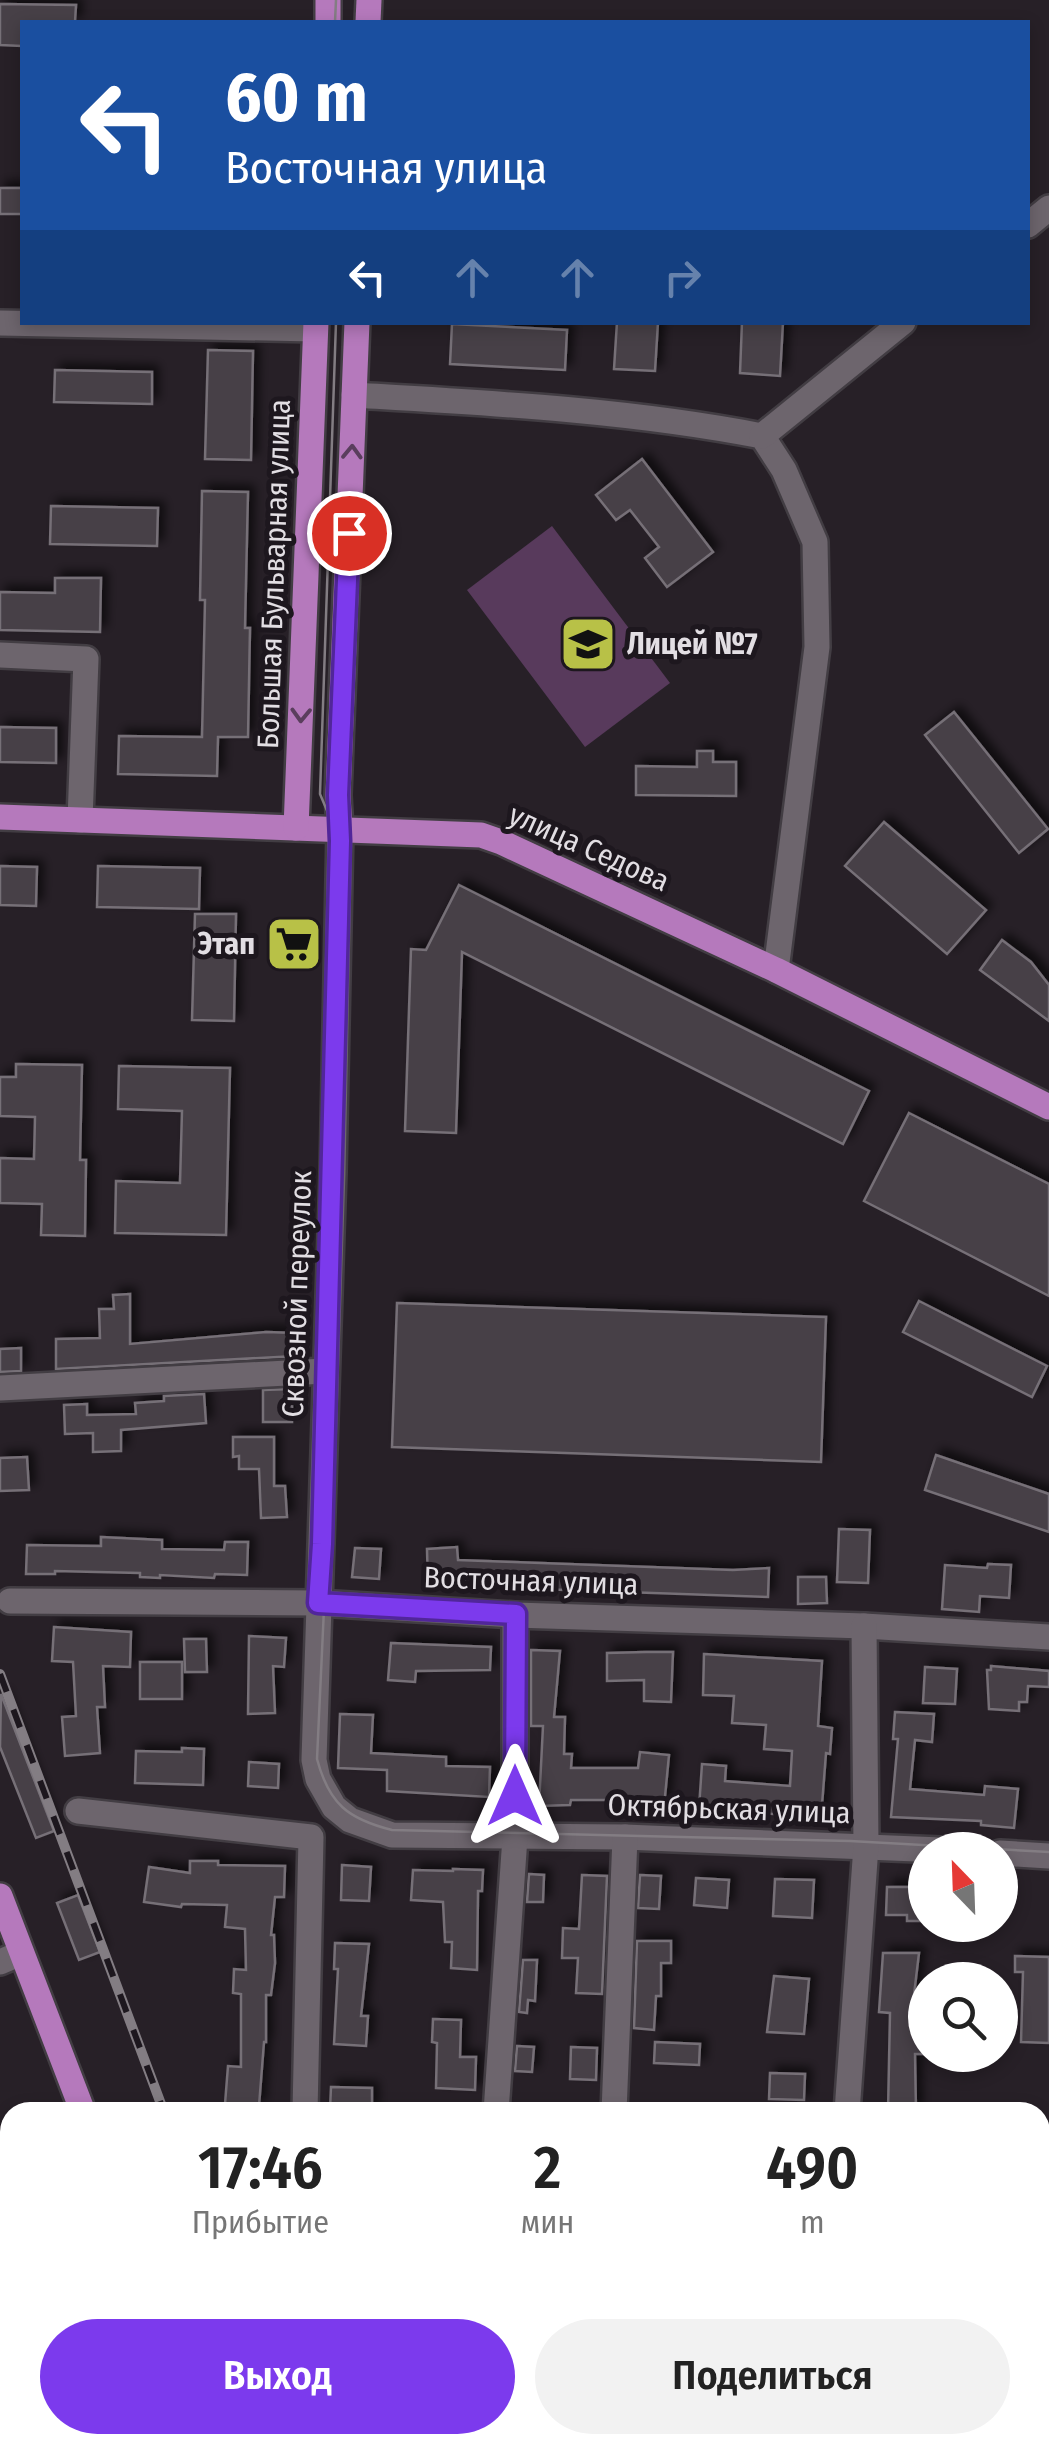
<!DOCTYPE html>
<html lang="ru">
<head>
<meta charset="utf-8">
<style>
	:root { --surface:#fff; --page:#f2f2f2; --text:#222; --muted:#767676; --accent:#7c3aed }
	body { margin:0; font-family:"Fira Sans Condensed",sans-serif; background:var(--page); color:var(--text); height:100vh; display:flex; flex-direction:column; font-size:38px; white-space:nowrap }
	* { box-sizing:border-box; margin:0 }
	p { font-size:32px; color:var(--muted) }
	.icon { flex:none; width:55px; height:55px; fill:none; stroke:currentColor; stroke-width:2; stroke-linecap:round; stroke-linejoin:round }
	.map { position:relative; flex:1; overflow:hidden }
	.drawer { position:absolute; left:0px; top:2102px; width:1050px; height:352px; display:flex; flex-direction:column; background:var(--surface); border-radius:30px 30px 0 0; box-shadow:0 5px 15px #0003 }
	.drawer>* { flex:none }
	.banner { position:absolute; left:20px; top:20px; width:1010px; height:305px; border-radius:0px; box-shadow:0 5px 15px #0003; background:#1a4fa0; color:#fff; overflow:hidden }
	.needle { width:65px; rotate:337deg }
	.buttons { position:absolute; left:908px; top:1832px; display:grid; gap:20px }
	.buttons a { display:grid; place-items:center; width:110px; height:110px; border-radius:50%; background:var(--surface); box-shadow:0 5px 15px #0003; font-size:50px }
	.pin { position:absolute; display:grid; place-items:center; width:85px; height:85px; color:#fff; margin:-42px; border:5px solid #fff; border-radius:50%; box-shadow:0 2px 10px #0007 }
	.me { position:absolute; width:110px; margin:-55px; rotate:0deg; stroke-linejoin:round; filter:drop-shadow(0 0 8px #0008) }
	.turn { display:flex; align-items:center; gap:35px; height:210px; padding:0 40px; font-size:45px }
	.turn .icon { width:130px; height:130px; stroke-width:2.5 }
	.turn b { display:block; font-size:70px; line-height:85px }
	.lanes { display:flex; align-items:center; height:95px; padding:0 40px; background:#0003; justify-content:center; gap:50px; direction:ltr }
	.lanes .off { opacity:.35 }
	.eta { display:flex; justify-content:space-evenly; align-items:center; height:170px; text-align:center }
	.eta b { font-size:60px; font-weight:600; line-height:70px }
	.cta { display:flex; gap:20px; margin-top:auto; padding:20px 40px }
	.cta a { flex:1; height:115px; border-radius:60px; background:var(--accent); color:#fff; font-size:40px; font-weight:600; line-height:115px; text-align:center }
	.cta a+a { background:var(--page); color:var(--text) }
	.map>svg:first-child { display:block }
</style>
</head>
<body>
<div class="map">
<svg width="1049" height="2453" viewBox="0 0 1049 2453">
	<defs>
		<filter id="shadow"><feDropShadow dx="6" dy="-6" stdDeviation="5" flood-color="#0009"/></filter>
	</defs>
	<rect width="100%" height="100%" fill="#272027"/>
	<path fill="#583a5c" d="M552,526L670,683L585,747L467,590Z"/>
	<g fill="#464047" stroke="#766f77" stroke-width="2.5" filter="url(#shadow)">
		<path d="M0,4L76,5L75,22H22V46L0,45Z"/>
		<rect x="0" y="188" width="22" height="26"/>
		<path d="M617,322H658L655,371L614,369Z"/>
		<path d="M742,322H783L780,376L740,373Z"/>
		<path d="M452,324L567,330L565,370L450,364Z"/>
		<path d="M208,350L253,351L251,460L205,459Z"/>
		<path d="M55,370L152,372V404L54,402Z"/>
		<path d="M642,459L713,552L667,587L645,558L659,547L630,510L616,520L596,495Z"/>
		<path d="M202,491L248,492L245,628H250L248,737H218L217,776L118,774L119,736L202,737L205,600H200Z"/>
		<path d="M51,506L158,508L157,546L50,544Z"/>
		<path d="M55,578H101L100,632L0,630V592L55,593Z"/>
		<path d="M954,712L1048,829L1019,853L925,735Z"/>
		<path d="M0,727L56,728V763L0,762Z"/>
		<path d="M697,751H713V762H736V796L636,795V766L697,767Z"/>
		<path d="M884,822L986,910L947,954L845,866Z"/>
		<path d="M0,866L37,867L36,906L0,905Z"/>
		<path d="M98,866L200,868L199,909L97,907Z"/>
		<path d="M459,885L869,1091L843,1144L462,952L456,1133L405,1131L411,949L426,950Z"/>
		<path d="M195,914H236L234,1021L192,1020Z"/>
		<path d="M1002,940L1031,962L1049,985V1021L980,970Z"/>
		<path d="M16,1064L82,1065L80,1160H86L85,1236L41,1235L42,1204L0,1203V1158L34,1159L35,1117L0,1116V1077H16Z"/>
		<path d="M119,1066L230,1068L226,1235L115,1233L116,1181L180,1183L182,1111L118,1109Z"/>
		<path d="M909,1113L1049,1184V1296L864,1201Z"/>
		<path d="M130,1294V1344L266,1332L296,1333V1356L56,1369V1339L100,1338L99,1309H114L113,1295Z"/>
		<path d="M919,1301L1047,1366L1032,1397L903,1332Z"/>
		<path d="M397,1303L826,1317L821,1462L392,1447Z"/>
		<path d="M21,1348V1371L0,1372V1349Z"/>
		<path d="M292,1389V1422H263V1390Z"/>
		<path d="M204,1394L206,1423L121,1430V1451L93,1452V1433L65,1434L64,1405L87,1404V1415L136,1414L135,1403L164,1401V1396Z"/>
		<path d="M233,1437H274V1486H285L287,1517L261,1518L259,1469H239V1456L233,1457Z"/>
		<path d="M936,1455L1049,1494V1532L925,1490Z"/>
		<path d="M27,1457L29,1490L0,1491V1458Z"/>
		<path d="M839,1529L870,1530L868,1583L837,1582Z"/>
		<path d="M101,1537L162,1540V1549L224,1550L225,1542H248L247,1575L215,1574L214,1578L160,1575V1578L140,1577V1573L55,1571V1574H26L27,1545L101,1546Z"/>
		<path d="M457,1547L458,1560L733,1570L769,1568L768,1597L538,1589L484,1587V1583L428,1585L427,1549Z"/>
		<path d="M355,1548L381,1549L379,1579L352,1577Z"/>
		<path d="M988,1564L1011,1565L1009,1598L980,1596L979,1612L942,1609L945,1565L987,1568Z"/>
		<path d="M798,1577H826L827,1603L798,1604Z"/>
		<path d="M54,1627L131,1632L130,1667L103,1666L105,1707H97L100,1753L65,1756L62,1717L76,1716L73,1662L52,1661Z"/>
		<path d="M249,1636L286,1638L284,1667L273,1666L275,1713L248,1714Z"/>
		<path d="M184,1639H206L207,1672H185Z"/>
		<path d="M391,1643L491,1647L490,1670L416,1671L415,1682L388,1680Z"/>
		<path d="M531,1650L560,1651L554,1717H565L564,1754H572L571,1768H638L640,1752L669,1755L664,1807L635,1804V1800H571L570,1805L539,1806L543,1726H531Z"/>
		<path d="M646,1652H673L671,1702L644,1701V1680L607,1681V1653Z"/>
		<path d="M704,1654L822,1661L818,1726L832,1728L830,1754L826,1753L821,1818L699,1808L702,1764L726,1766L725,1781L790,1786L792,1751L764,1749L766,1725L732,1723L734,1696L703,1695Z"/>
		<rect x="140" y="1662" width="42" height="37"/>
		<path d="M991,1666L1049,1671V1687L1028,1686L1027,1702H1019V1711L989,1709L987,1670H991Z"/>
		<path d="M925,1667L957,1669L955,1704L923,1703Z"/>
		<path d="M1,1694L54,1831L36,1838L0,1747Z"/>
		<path d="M895,1712L934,1714L932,1742L915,1740L910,1789L984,1795L985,1786L1018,1789L1014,1828L981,1825V1821L891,1817L898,1739H893Z"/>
		<path d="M340,1714L373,1715L371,1753L446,1757V1766L490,1767L489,1797L387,1791V1770L338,1768Z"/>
		<path d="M182,1748L204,1749L203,1785L135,1783L136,1751L182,1752Z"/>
		<path d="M249,1762L279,1764L278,1788L248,1786Z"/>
		<path d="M190,1861H218V1865L285,1866L284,1897H275L271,1935H274L275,1963L271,1995H266V2042H264L259,2106L225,2104L228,2066L241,2067V1994L233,1993L234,1969L246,1970L245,1929L225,1927L227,1905L182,1904L181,1907L144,1902L149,1867L190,1873Z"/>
		<path d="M342,1865L371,1867L369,1901L341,1900Z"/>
		<path d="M453,1869L483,1870L482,1891H478L477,1970L451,1968L452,1942H445L443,1902L411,1900L413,1870L453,1871Z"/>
		<path d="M529,1874L544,1875L543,1902H527Z"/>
		<path d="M582,1875L607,1876L602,1994L576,1993L578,1958H562L563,1928L579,1929Z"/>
		<path d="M640,1875L661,1876L659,1909L638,1908Z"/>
		<path d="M696,1878L729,1880L727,1908L694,1905Z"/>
		<path d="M775,1879L814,1880L812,1918L773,1916Z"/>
		<path d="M887,1887H925V1921H907V1915H886Z"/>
		<path d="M78,1895L100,1952L79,1960L57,1903Z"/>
		<path d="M637,1941H671V1963H661V1996H656L654,2030L634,2028Z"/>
		<path d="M335,1943L369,1944L361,2016H368L366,2046L334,2044L338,1969H334Z"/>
		<path d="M883,1953H919L911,2020H925V2054H915L916,2112H888L890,2013L879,2012Z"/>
		<path d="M1015,1956L1049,1957V2043L1021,2042L1023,1972H1015Z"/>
		<path d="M523,1960H537L535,2001L528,2000L527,2013L519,2012Z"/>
		<path d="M774,1976L809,1979L804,2034L767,2032Z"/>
		<path d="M433,2019L461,2020L460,2057H476L475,2090L436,2088L437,2043L432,2042Z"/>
		<path d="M655,2042L700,2044L699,2065L654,2063Z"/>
		<path d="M517,2046L534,2047L532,2072L515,2071Z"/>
		<path d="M571,2047L597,2048L596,2080L570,2079Z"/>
		<path d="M770,2073L805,2074L804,2100L769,2099Z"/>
		<path d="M331,2087L372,2088V2111L330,2110Z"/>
	</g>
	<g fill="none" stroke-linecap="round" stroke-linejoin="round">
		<g stroke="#423d43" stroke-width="30">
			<g id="minor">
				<path d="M1028,225L1049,208"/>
				<path d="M0,323L315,329"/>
				<path d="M354,395C490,403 628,410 762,436L784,470L815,542L817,647L776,970"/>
				<path d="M762,436L903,322"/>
				<path d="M0,655L86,659L80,820"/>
				<path d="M340,830L333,1172L314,1760L318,1779L334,1807L350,1820L392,1835L625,1837L941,1850"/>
				<path d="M0,1388L325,1371"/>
				<path d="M10,1601L318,1603L515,1615L864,1626L1049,1637"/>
				<path d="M78,1811L311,1837L305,2112"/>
				<path d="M1000,1853L1049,1856"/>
				<path d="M0,1962L21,1953"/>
				<path d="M496,2112L515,1837V1615"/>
				<path d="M614,2112L625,1837"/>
				<path d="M847,2112L866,1846L864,1626"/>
				<path d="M1040,2356L1049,2357"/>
				<path d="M826,2453L827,2445"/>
			</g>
		</g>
		<g stroke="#423d43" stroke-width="30">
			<g id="major">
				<path d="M328,22V0"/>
				<path d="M368,22L369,0"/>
				<path d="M0,817L481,835L501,842L776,970L1049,1107"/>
				<path d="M296,828L316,322"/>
				<path d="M340,830L338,795L357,322"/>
				<path d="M0,1896L83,2112"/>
				<path d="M211,2445L214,2453"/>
			</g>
		</g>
		<use href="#minor" stroke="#6d656d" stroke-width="25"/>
		<use href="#major" stroke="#b579bc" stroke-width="25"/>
		<g stroke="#837d83" stroke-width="2.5">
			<path d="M335,22L336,0"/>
			<path d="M336,322L320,794L344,851L327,1544L317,1759C329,1804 348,1819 392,1830L850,1841L1049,1852"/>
		</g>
		<g stroke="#837d83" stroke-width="10">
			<g id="rail">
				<path d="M0,1674L164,2112"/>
				<path d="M291,2445L294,2453"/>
			</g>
		</g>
		<use href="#rail" stroke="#1d171e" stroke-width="6" stroke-dasharray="19" stroke-linecap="butt"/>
	</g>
	<defs><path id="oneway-chevron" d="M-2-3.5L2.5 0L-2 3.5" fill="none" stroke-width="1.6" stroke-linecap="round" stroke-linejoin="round" transform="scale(2.5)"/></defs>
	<g stroke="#5a3e5d">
		<use href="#oneway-chevron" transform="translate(352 452) rotate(-88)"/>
		<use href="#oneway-chevron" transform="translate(301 715) rotate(92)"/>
	</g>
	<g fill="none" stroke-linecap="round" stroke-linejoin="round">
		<g stroke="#51269a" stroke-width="25">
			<path id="route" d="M349,533L338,795L340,841L322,1544L318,1603L516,1614L515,1796"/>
		</g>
		<use href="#route" stroke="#7c3aed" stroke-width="18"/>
	</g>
	<defs>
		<g id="university-square" transform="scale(2.875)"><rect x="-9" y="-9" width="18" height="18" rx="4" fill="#b8c147" stroke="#1d171e"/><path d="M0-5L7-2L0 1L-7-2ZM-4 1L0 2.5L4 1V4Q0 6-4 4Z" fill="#111"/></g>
		<g id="supermarket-square" transform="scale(2.875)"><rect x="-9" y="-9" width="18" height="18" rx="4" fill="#b8c147" stroke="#1d171e"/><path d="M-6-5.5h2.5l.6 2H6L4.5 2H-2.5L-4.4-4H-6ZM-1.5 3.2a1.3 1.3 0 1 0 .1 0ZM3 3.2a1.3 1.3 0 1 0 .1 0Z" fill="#111"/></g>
	</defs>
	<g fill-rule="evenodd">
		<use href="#university-square" x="588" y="644"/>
		<use href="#supermarket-square" x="294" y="944"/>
	</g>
	<g text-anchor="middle" stroke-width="10" stroke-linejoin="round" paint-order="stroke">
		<g font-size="30" fill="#e2dee3" stroke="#1d171e">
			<text transform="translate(274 574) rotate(-88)" y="10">Большая Бульварная улица</text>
			<text transform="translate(589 848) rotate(24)" y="10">улица Седова</text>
			<text transform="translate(297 1294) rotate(-88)" y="10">Сквозной переулок</text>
			<text transform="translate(531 1581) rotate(2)" y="10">Восточная улица</text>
			<text transform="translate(729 1809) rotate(2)" y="10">Октябрьская улица</text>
		</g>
		<g font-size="30" font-weight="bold" fill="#e2dee3" stroke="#1d171e" text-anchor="start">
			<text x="627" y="654">Лицей №7</text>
			<text x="255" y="954" text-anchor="end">Этап</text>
		</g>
	</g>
</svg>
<div class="buttons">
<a><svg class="needle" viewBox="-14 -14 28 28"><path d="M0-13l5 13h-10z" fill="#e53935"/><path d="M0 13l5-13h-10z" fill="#767676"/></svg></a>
<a><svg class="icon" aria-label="search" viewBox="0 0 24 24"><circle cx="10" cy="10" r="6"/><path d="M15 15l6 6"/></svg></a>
</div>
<div class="pin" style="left:349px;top:533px;background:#d93025"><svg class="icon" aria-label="arrive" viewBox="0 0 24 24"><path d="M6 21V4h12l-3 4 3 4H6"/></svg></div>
<svg class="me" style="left:515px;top:1796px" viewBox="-20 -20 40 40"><path d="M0-17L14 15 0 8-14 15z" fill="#7c3aed" stroke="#fff" stroke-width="4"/></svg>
<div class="banner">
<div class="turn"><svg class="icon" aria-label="left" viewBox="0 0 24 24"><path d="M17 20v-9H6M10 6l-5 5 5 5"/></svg><div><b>60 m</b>Восточная улица</div></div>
<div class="lanes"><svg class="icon" aria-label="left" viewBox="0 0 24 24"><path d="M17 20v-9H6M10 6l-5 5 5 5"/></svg><svg class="icon off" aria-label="ahead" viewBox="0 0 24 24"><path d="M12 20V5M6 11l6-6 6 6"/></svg><svg class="icon off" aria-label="ahead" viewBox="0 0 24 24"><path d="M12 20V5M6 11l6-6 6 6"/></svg><svg class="icon off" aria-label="right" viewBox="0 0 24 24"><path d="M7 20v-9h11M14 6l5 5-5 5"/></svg></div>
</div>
<section class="drawer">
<div class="eta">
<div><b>17:46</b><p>Прибытие</p></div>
<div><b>2</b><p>мин</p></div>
<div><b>490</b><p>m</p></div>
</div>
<div class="cta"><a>Выход</a><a>Поделиться</a></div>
</section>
</div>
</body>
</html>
